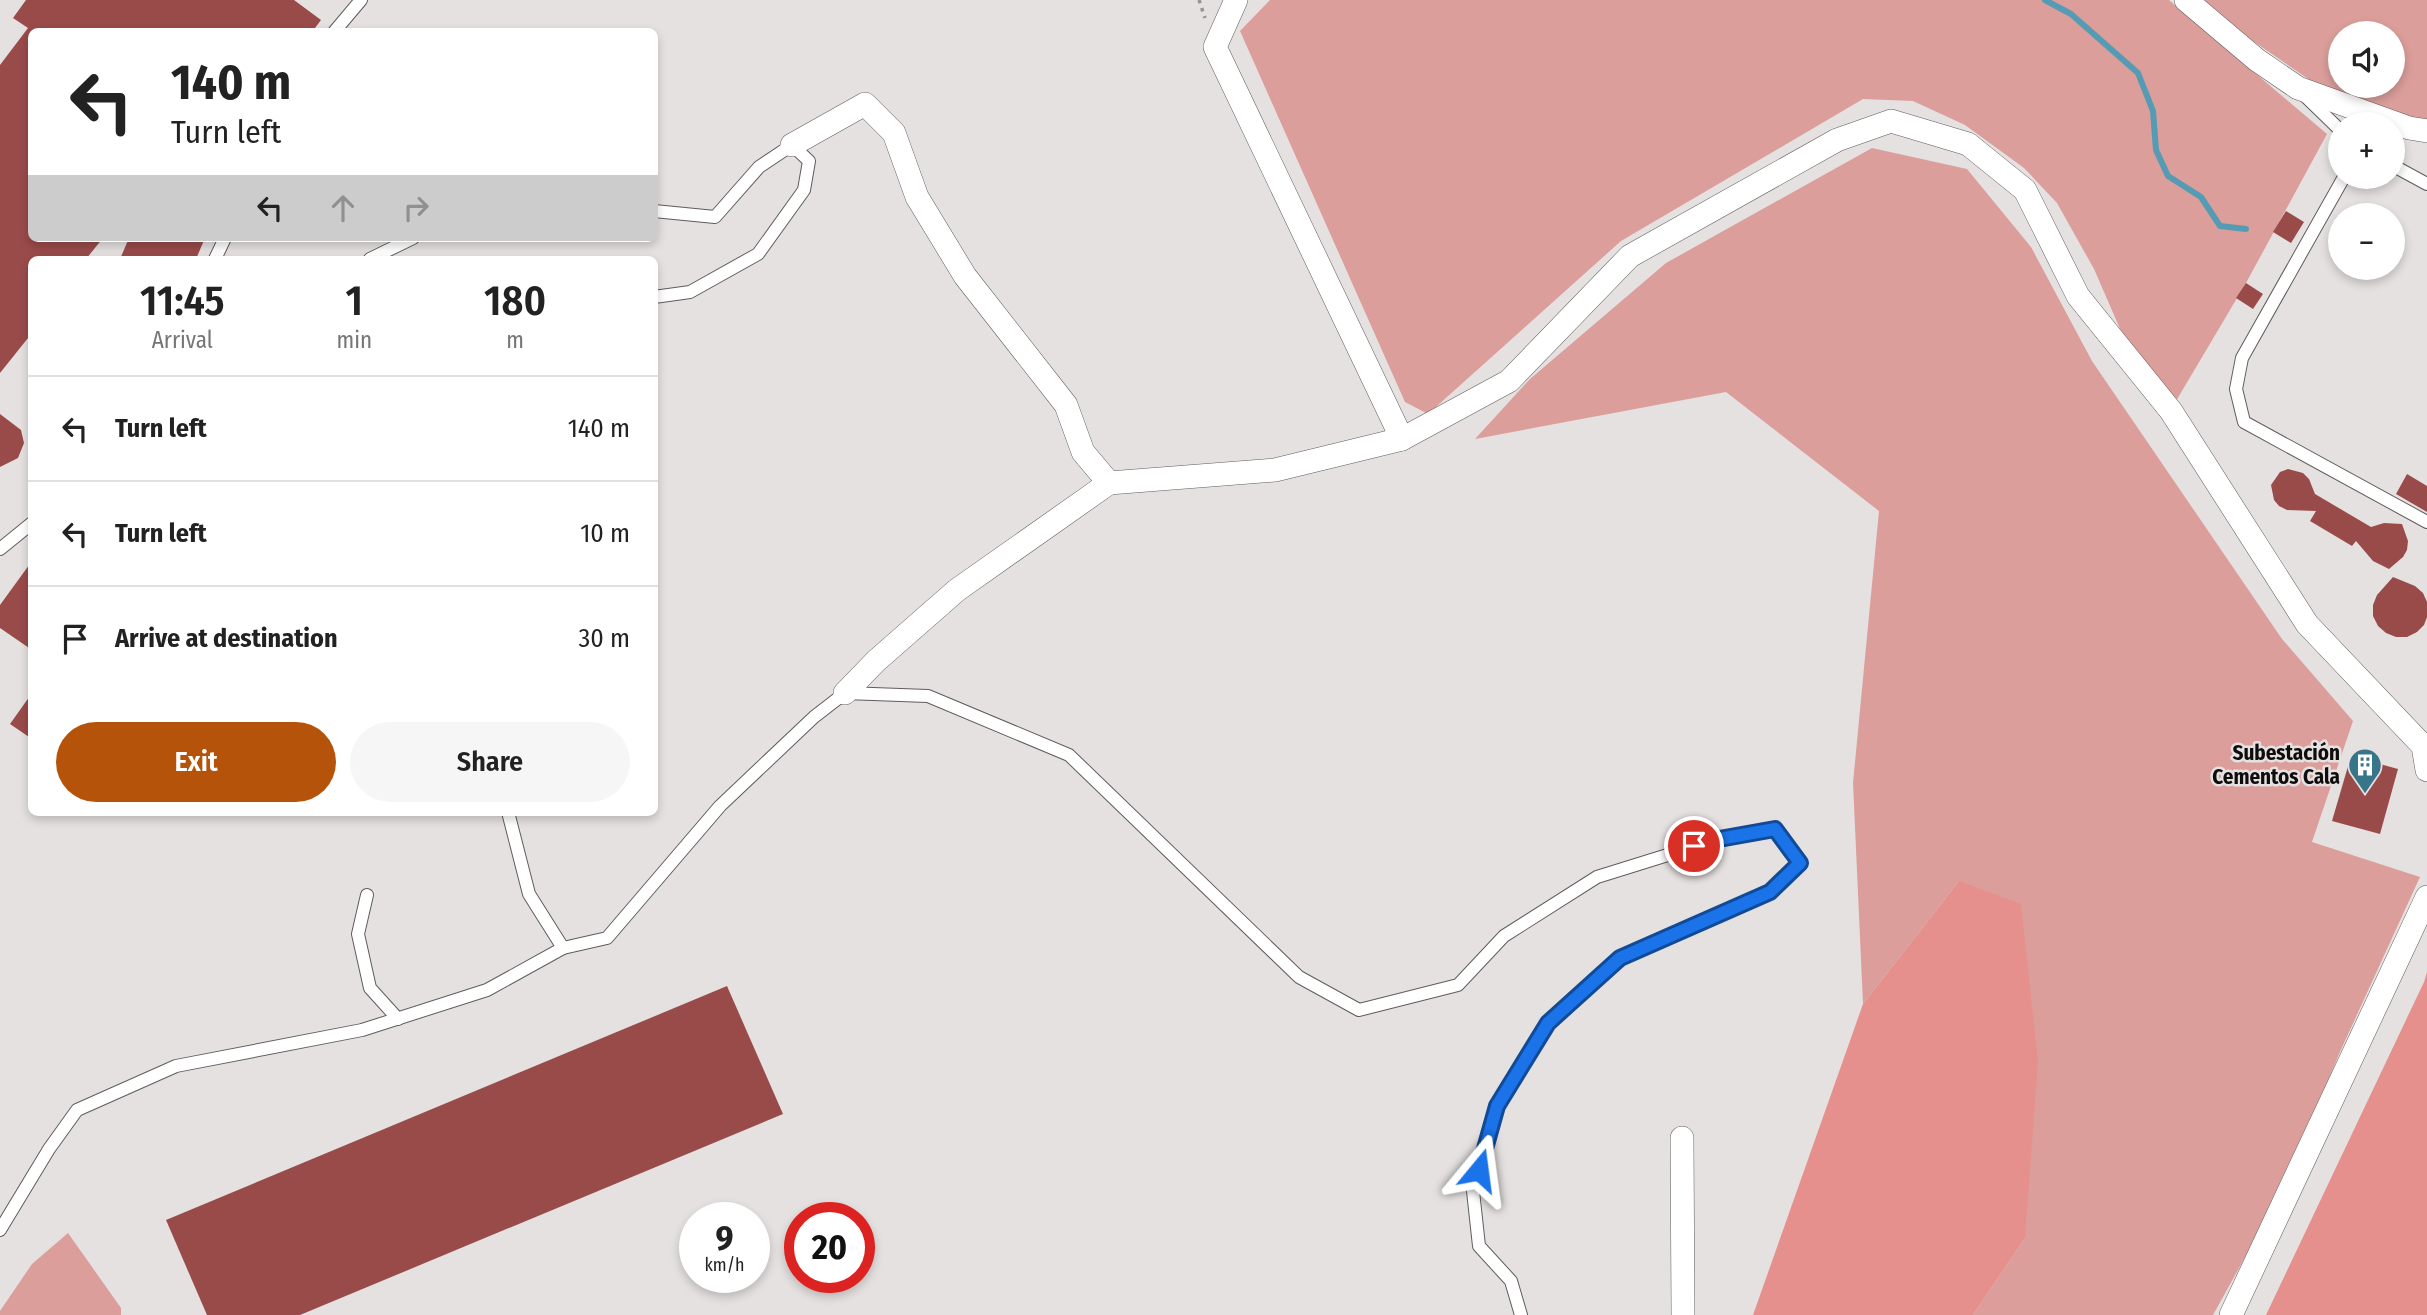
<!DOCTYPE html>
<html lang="en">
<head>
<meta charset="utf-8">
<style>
	:root { --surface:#fff; --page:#f6f6f6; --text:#222; --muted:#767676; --line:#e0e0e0; --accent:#b45309 }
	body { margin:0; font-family:"Fira Sans Condensed",sans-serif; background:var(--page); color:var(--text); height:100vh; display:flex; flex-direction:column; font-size:26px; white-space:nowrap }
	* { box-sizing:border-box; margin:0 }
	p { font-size:23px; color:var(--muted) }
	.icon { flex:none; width:38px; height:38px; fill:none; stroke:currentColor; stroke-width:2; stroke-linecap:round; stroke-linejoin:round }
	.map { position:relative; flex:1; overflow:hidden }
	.drawer { position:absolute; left:28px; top:256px; width:630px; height:560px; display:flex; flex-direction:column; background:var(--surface); border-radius:10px; box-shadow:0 4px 10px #0003 }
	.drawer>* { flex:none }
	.top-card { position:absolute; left:28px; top:28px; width:630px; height:214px; border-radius:10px; box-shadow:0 4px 10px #0003; background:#fff; color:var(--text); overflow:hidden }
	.fabs { position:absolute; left:2328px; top:21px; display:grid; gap:14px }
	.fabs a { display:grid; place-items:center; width:77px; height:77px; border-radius:50%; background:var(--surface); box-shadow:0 4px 10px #0003; font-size:35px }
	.speed { position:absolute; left:679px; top:1202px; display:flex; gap:14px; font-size:35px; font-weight:700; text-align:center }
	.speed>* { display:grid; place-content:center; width:91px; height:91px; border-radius:50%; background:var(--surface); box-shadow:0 4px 10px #0003; line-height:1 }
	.speed small { font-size:18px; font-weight:400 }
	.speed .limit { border:10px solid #d22; background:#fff; color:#111 }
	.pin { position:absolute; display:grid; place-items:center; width:60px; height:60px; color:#fff; margin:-30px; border:4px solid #fff; border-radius:50%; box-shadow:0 2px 7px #0007 }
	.me { position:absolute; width:77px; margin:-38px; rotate:16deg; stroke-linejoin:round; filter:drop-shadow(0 0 5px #0008) }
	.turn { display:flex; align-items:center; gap:24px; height:147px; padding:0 28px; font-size:32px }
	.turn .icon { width:91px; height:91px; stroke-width:2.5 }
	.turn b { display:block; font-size:49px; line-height:60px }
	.lanes { display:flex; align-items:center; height:66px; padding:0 28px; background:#0003; justify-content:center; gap:35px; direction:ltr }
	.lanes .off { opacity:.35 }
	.eta { display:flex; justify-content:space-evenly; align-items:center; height:119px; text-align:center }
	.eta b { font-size:42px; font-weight:600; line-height:49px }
	.button { display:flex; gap:14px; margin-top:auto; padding:14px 28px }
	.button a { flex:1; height:80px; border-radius:42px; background:var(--accent); color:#fff; font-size:28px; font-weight:600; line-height:80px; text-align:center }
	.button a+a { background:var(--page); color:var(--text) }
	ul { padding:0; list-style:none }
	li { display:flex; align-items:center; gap:21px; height:105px; padding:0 28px; border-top:2px solid var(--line) }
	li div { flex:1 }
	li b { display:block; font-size:26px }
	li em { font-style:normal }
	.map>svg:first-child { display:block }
</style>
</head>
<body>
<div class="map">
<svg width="2427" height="1315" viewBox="0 0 2427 1315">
	<rect width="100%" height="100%" fill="#e6e1e1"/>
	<g fill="#db9e9b" fill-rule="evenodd">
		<path d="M1270,0H2169L2327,134L2246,283L2176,401L2121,331L2094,269L2057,203L2024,168L1965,125L1913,101L1863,99L1621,241L1428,414L1405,402L1240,31Z"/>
		<path d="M2204,0H2427V122L2320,87L2253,41ZM2340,33H2392V86H2340Z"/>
		<path d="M1872,148L1967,169L2031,247L2092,361L2282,639L2353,721L2312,842L2420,877L2339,1054L2284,1187L2213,1315H1973L2025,1238L1959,881L1863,1004L1853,783L1879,511L1726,392L1475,439L1530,379L1666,263Z"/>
		<path d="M68,1233L121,1308V1315H0V1311L32,1264Z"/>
	</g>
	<g fill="#e6908d">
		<path d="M1959,881L2021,904L2038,1062L2025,1238L1973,1315H1753L1863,1004Z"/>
		<path d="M2427,972V1315H2266L2424,982Z"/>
	</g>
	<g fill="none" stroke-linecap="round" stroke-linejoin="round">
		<path stroke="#559bb3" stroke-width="6" d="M2045,0L2071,14L2138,73L2153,111L2156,150L2168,176L2201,197L2220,226L2246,229"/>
	</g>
	<g fill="#994b4a">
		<path d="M26,0H294L321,20L312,32L32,31V238H103L86,259H32V333L0,373V65L28,28L13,18Z"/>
		<path d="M2286,211L2304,222L2291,243L2273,232Z"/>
		<path d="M129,238H205L196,259H120Z"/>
		<path d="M2246,283L2263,294L2253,309L2236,298Z"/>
		<path d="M0,414L21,430L24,443L18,458L0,467Z"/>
		<path d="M2288,469L2303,473L2309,479L2315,494L2371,527L2384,523L2402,524L2408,541L2407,550L2403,557L2389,569L2373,561L2356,541L2352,546L2310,521L2316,511L2287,510L2279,506L2274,500L2271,485L2280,472Z"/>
		<path d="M2407,474L2427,486V512L2396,494Z"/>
		<path d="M32,561V650L0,628V605Z"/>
		<path d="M2393,577L2415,586L2423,593L2427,602V617L2424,625L2417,632L2407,637H2396L2386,633L2378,626L2373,616V605L2377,595Z"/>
		<path d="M32,693V739L10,724Z"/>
		<path d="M2351,756L2398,769L2380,834L2332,821Z"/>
		<path d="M727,986L783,1114L300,1315H207L166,1220Z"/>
	</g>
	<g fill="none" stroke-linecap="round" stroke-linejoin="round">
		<g stroke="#615c5c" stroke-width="14">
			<g id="service">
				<path d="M334,32L361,0"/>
				<path d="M2305,96L2340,130"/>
				<path d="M2392,165L2427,184"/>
				<path d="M2344,177L2242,358L2236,389L2244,422L2427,522"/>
				<path d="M654,211L715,217L759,167L792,145L809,161L804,190L758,254L690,292L654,297"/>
				<path d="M215,259L225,238"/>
				<path d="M370,259L413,238"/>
				<path d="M0,549L32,523"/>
				<path d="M508,812L529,894L563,948L607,938L720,806L814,717L845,693L928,696L1069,755L1299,977L1359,1010L1458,985L1504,936L1597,877L1719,839L1775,829L1800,863L1770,892L1620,958L1548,1022L1497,1106L1473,1191L1479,1246L1511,1281L1521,1315"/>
				<path d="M367,895L358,934L370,988L398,1019"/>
				<path d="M0,1230L49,1149L77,1110L176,1066L362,1030L487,990L563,948"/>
			</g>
		</g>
		<g stroke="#615c5c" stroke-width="24">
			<g id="minor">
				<path d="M1236,0L1215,47L1402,439"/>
				<path d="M2186,0L2257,60L2298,88L2409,128L2427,131"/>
				<path d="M792,145L865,104L894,133L917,197L965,276L1066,405L1083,452L1109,483L1275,470L1402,439L1509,381L1630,256L1837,140L1891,121L1968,144L2025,190L2078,296L2171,411L2307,624L2423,746L2427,770"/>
				<path d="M845,693L876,661L957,590L1109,483"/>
				<path d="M1682,1138L1683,1315"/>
				<path d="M2231,1315L2427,897"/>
			</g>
		</g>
		<path stroke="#979393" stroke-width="3.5" stroke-dasharray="3.5 5" stroke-linecap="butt" d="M1199,0L1205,18"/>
		<use href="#service" stroke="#fff" stroke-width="12"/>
		<use href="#minor" stroke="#fff" stroke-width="23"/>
	</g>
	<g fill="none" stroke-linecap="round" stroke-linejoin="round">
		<g stroke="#114b97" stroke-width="18">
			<path id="route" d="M1479,1170L1497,1106L1548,1023L1620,958L1770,892L1800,863L1775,829L1719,839L1694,846"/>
		</g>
		<use href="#route" stroke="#1a73e8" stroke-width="12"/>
	</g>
	<defs>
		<g id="building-pin" transform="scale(1.75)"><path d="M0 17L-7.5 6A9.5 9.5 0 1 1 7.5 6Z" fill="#37758a" stroke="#e6e1e1"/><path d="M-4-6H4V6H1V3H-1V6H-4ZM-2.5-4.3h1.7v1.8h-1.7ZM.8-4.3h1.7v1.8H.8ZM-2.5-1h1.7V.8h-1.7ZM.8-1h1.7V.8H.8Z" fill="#fff"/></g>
	</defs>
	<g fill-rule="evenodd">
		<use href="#building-pin" x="2365" y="765"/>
	</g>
	<g text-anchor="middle" stroke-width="5" stroke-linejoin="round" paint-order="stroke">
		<g font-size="21" font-weight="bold" fill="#0e0c0c" stroke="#e6e1e1" text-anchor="end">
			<text x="2340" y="760">Subestación<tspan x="2340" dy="24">Cementos Cala</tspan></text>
		</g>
	</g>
</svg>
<div class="fabs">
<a><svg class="icon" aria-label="sound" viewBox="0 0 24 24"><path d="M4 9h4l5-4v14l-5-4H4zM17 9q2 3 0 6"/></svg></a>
<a>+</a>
<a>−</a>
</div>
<div class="speed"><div>9<small>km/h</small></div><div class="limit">20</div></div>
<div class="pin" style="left:1694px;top:846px;background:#d93025"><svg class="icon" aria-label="arrive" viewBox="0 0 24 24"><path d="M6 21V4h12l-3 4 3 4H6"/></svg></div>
<svg class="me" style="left:1479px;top:1170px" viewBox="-20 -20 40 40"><path d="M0-17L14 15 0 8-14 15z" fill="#1a73e8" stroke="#fff" stroke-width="4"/></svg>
<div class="top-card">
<div class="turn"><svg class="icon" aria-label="left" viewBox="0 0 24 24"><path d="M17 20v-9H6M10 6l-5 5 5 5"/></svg><div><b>140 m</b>Turn left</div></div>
<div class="lanes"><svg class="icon" aria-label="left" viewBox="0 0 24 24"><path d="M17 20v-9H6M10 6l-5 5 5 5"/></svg><svg class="icon off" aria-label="ahead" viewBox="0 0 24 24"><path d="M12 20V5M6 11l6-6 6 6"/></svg><svg class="icon off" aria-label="right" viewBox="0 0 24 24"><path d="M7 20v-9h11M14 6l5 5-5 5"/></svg></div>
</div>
<section class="drawer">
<div class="eta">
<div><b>11:45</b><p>Arrival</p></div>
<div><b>1</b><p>min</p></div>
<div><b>180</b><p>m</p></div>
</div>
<ul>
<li><svg class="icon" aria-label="left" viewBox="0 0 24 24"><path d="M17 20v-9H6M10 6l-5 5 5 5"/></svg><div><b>Turn left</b></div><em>140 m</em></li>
<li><svg class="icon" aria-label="left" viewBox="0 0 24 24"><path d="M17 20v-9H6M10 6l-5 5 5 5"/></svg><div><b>Turn left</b></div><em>10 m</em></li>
<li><svg class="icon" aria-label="arrive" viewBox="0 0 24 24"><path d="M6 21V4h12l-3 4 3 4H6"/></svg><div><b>Arrive at destination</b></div><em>30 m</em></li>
</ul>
<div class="button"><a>Exit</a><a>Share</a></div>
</section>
</div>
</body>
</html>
